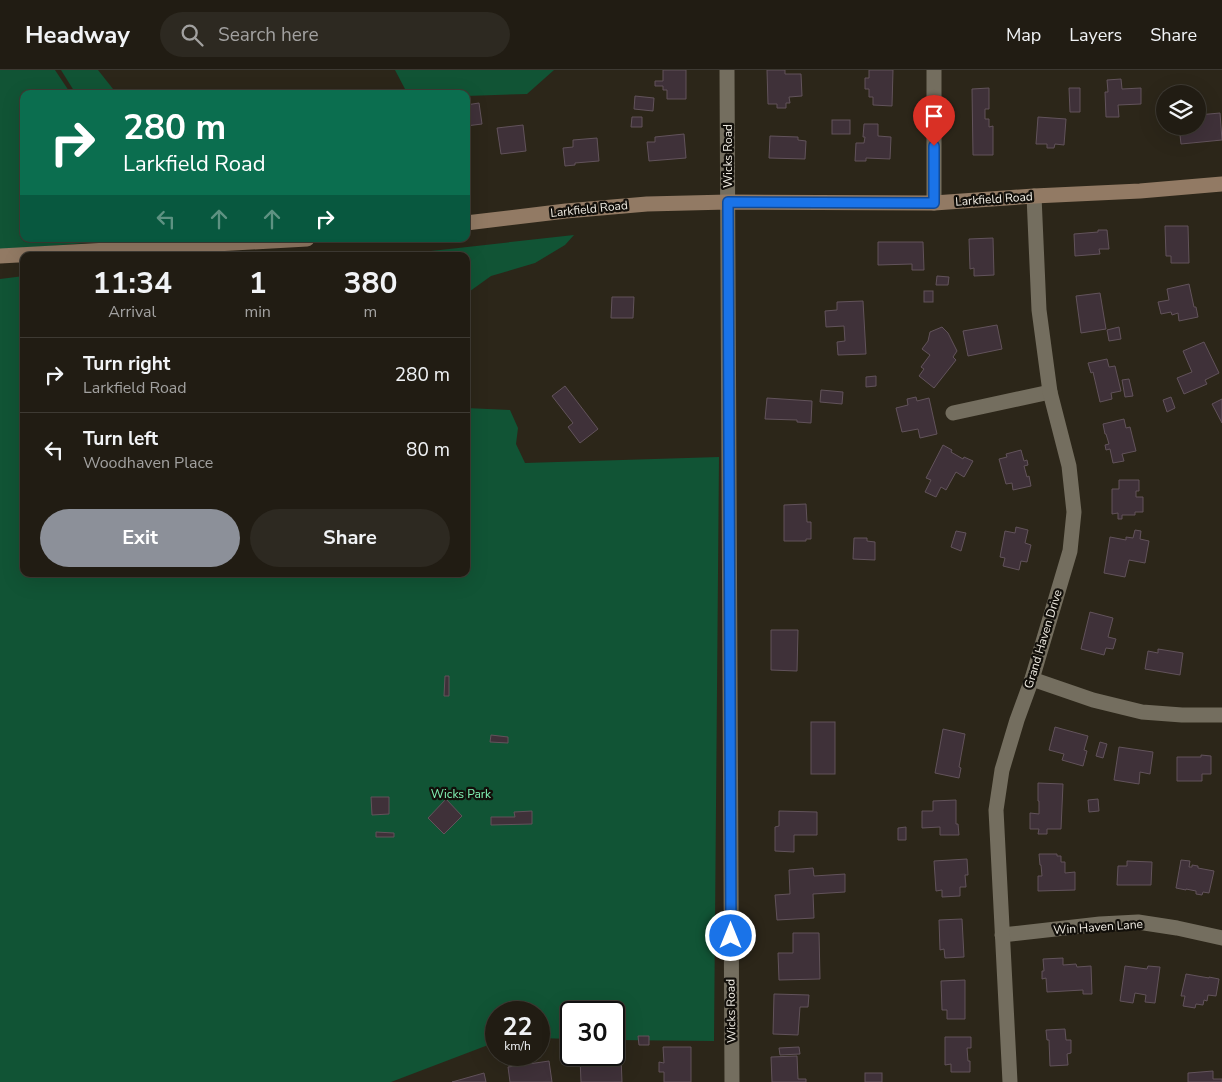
<!DOCTYPE html>
<html lang="en">
<head>
<meta charset="utf-8">
<style>
	:root { --surface:#211c13; --page:#2d2921; --text:#f1f3f6; --muted:#a2a1a0; --line:#3e3a33; --accent:#8c9099 }
	body { margin:0; font-family:"Nunito Sans",sans-serif; background:var(--page); color:var(--text); height:100vh; display:flex; flex-direction:column; font-size:19px; white-space:nowrap }
	* { box-sizing:border-box; margin:0 }
	p { font-size:16px; color:var(--muted) }
	.icon { flex:none; width:28px; height:28px; fill:none; stroke:currentColor; stroke-width:2; stroke-linecap:round; stroke-linejoin:round }
	.map { position:relative; flex:1; overflow:hidden }
	.sheet { position:absolute; left:20px; top:182px; width:450px; height:325px; display:flex; flex-direction:column; background:var(--surface); border-radius:10px; box-shadow:0 5px 20px #0002,0 0 0 1px var(--line) }
	.sheet>* { flex:none }
	.banner { position:absolute; left:20px; top:20px; width:450px; height:152px; border-radius:10px; box-shadow:0 5px 20px #0002,0 0 0 1px var(--line); background:#0b6e4f; color:#fff; overflow:hidden }
	.fabs { position:absolute; left:1156px; top:15px; display:grid; gap:10px }
	.fabs a { display:grid; place-items:center; width:50px; height:50px; border-radius:50%; background:var(--surface); box-shadow:0 5px 20px #0002,0 0 0 1px var(--line); font-size:25px }
	.speed { position:absolute; left:485px; top:931px; display:flex; gap:10px; font-size:25px; font-weight:700; text-align:center }
	.speed>* { display:grid; place-content:center; width:65px; height:65px; border-radius:50%; background:var(--surface); box-shadow:0 5px 20px #0002,0 0 0 1px var(--line); line-height:1 }
	.speed small { font-size:12px; font-weight:400 }
	.speed .limit { border:2px solid #111; border-radius:8px; background:#fff; color:#111 }
	.pin { position:absolute; display:grid; place-items:center; width:42px; height:42px; color:#fff; margin:-51px -21px; border-radius:50% 50% 50% 0; rotate:-45deg; box-shadow:0 0 5px #0007 }
	.pin .icon { rotate:45deg }
	.me { position:absolute; width:55px; margin:-28px; rotate:0deg; stroke-linejoin:round; filter:drop-shadow(0 0 4px #0008) }
	.turn { display:flex; align-items:center; gap:18px; height:105px; padding:0 20px; font-size:22px }
	.turn .icon { width:65px; height:65px; stroke-width:2.5 }
	.turn b { display:block; font-size:35px; line-height:42px }
	.lanes { display:flex; align-items:center; height:48px; padding:0 20px; background:#0003; justify-content:center; gap:25px; direction:ltr }
	.lanes .off { opacity:.35 }
	.eta { display:flex; justify-content:space-evenly; align-items:center; height:85px; text-align:center }
	.eta b { font-size:30px; font-weight:700; line-height:35px }
	.button { display:flex; gap:10px; margin-top:auto; padding:10px 20px }
	.button a { flex:1; height:58px; border-radius:30px; background:var(--accent); color:#fff; font-size:20px; font-weight:700; line-height:58px; text-align:center }
	.button a+a { background:var(--page); color:var(--text) }
	ul { padding:0; list-style:none }
	li { display:flex; align-items:center; gap:15px; height:75px; padding:0 20px; border-top:1px solid var(--line) }
	li div { flex:1 }
	li b { display:block; font-size:19px }
	li em { font-style:normal }
	header { display:flex; align-items:center; gap:30px; box-sizing:border-box; height:70px; padding:0 25px; background:var(--surface); border-bottom:1px solid var(--line) }
	header strong { font-size:24px }
	nav { display:flex; gap:28px; margin-inline-start:auto; font-size:18px }
	.search { width:350px; height:45px; background:var(--page); display:flex; align-items:center; gap:12px; box-sizing:border-box; padding:0 18px; border-radius:28px; color:var(--muted); font-size:19px }
	.map>svg:first-child { display:block }
</style>
</head>
<body>
<header>
<strong>Headway</strong>
<div class="search"><svg class="icon" aria-label="search" viewBox="0 0 24 24"><circle cx="10" cy="10" r="6"/><path d="M15 15l6 6"/></svg>Search here</div>
<nav><a>Map</a><a>Layers</a><a>Share</a></nav>
</header>
<div class="map">
<svg width="1222" height="1012" viewBox="0 0 1222 1012">
	<rect width="100%" height="100%" fill="#2c2619"/>
	<g fill="#115435">
		<path d="M0,0H55L71,24H24V169H135L0,180Z"/>
		<path d="M61,0H98L117,24H76Z"/>
		<path d="M395,0H554L527,24L466,26V24H436L405,19Z"/>
		<path d="M574,165L565,175L535,193L491,206L466,224V186H396L395,185Z"/>
		<path d="M24,206V504H466V338L510,340L518,358L516,374L525,393L719,387L714,971L614,970V942H571V969L539,968V942H496V972L391,1012H0V209Z"/>
	</g>
	<g fill="#3f3139" stroke="#62535b">
		<path d="M663,0H686V29H667V20H663V16H655V11H663Z"/>
		<path d="M767,0H785V4H801L802,26L789,27L790,33H786V38H777V34H768Z"/>
		<path d="M869,0H893L892,36L873,35V27H869V19H865V8H869Z"/>
		<path d="M1121,9L1122,19L1141,18V34L1118,35L1119,47H1106L1105,22H1108L1107,10Z"/>
		<path d="M989,18V39H985V49H989V57L993,56V85H973L972,19Z"/>
		<path d="M1069,18H1080V42H1070Z"/>
		<path d="M635,26L654,28L653,41L634,39Z"/>
		<path d="M479,33L482,54L466,56V35Z"/>
		<path d="M1220,43L1222,70L1181,74L1179,56H1198V45Z"/>
		<path d="M632,47H642V57H631Z"/>
		<path d="M1038,47L1066,49L1064,75L1055,74L1054,78H1047V74H1036Z"/>
		<rect x="832" y="50" width="18" height="14"/>
		<path d="M864,54H878V66L891,67L890,89L866,88V91H855L856,73H864L865,67H863Z"/>
		<path d="M523,55L526,81L501,84L497,58Z"/>
		<path d="M684,64L686,88L649,91L647,72H655V67Z"/>
		<path d="M770,66L798,67V70L806,71L805,89L769,88Z"/>
		<path d="M597,68L599,91L575,93V95L565,96L563,78L573,77V70Z"/>
		<path d="M1165,156H1188L1189,193H1171V186H1166Z"/>
		<path d="M1098,160H1107L1109,179H1099L1100,184L1075,186L1074,164L1098,162Z"/>
		<path d="M993,168L994,205L974,206V198L970,199L969,169Z"/>
		<path d="M878,172H923L924,200H912V194L878,195Z"/>
		<path d="M937,206L949,207L948,215H936Z"/>
		<path d="M1189,214L1194,237H1196L1198,247L1179,251L1178,243L1172,245L1171,242L1161,244L1158,232L1169,230L1167,219Z"/>
		<rect x="924" y="221" width="9" height="11"/>
		<path d="M1100,223L1106,259L1081,263L1076,226Z"/>
		<path d="M612,227H634L633,248H611Z"/>
		<path d="M863,231L866,284L838,285L837,272L845,271L844,256L826,257L825,241L837,240V232Z"/>
		<path d="M997,255L1002,279L968,286L963,261Z"/>
		<path d="M942,257L948,263L957,281L953,287L956,290L934,318L919,306L924,299L921,297L930,285L922,279L928,271L930,262Z"/>
		<path d="M1119,257L1121,269L1109,271L1107,260Z"/>
		<path d="M1204,272L1219,303L1205,310L1207,314L1184,324L1177,308L1192,302L1183,281Z"/>
		<path d="M1107,289L1109,297L1115,296L1121,321L1111,323L1112,329L1100,332L1093,302L1091,303L1088,293Z"/>
		<path d="M876,306V316L866,317V307Z"/>
		<path d="M1129,309L1133,326L1125,327L1122,310Z"/>
		<path d="M565,316L598,359L580,373L568,357L573,353L552,326Z"/>
		<path d="M821,320L843,322L842,334L820,332Z"/>
		<path d="M916,327L917,331L929,328L937,364L920,368L918,359L902,362L896,338L908,335L907,329Z"/>
		<path d="M1171,327L1175,338L1167,342L1163,330Z"/>
		<path d="M767,328L812,331L811,353L797,352V350L765,349Z"/>
		<path d="M1222,329V353L1212,334Z"/>
		<path d="M1124,349L1126,358L1130,357L1136,381L1122,384L1124,391L1113,393L1110,379L1106,380L1105,375L1109,374L1106,364H1105L1103,354Z"/>
		<path d="M943,375L952,380L951,382L963,389L964,387L973,391L964,407L956,402L946,420L941,417L936,427L925,422L931,410L926,408Z"/>
		<path d="M1021,380L1024,391L1027,390L1028,395L1024,396L1027,407L1029,406L1031,416L1013,420L1012,413L1006,414L999,389L1007,387L1006,384Z"/>
		<path d="M1119,410H1139V421H1136V427H1143V442H1135V445H1122V449H1118V443L1112,444V419H1119Z"/>
		<path d="M806,434L807,452H811V469H806V471H784V435Z"/>
		<path d="M1016,457L1028,460L1025,473L1031,475L1027,492L1021,491L1019,500L1003,496L1005,488L1000,487L1005,461L1015,463Z"/>
		<path d="M1135,460L1141,461L1140,469L1149,471L1145,493L1129,490L1125,507L1104,503L1110,467L1126,470V467L1133,468Z"/>
		<path d="M956,461L966,463L961,481L951,477Z"/>
		<path d="M854,468H867V471L875,472V490L853,489Z"/>
		<path d="M1090,542L1113,548L1108,567L1116,569L1113,579L1106,578L1104,585L1081,579Z"/>
		<path d="M771,560H798L797,601L771,600Z"/>
		<path d="M1158,579L1183,583L1180,605L1145,599L1148,581L1158,583Z"/>
		<path d="M445,606H449V626H444Z"/>
		<rect x="811" y="652" width="24" height="52"/>
		<path d="M1055,657L1088,666L1084,680L1087,681L1083,696L1062,690L1064,684L1049,680Z"/>
		<path d="M943,659L965,664L959,697L961,698L959,708L935,703Z"/>
		<path d="M491,665L508,667V673L490,672Z"/>
		<path d="M1100,672L1107,674L1103,688L1096,686Z"/>
		<path d="M1119,677L1153,682L1150,704L1140,702L1139,714L1114,710Z"/>
		<path d="M1201,685L1211,686V704H1202V711H1177V687H1201Z"/>
		<path d="M1038,713L1063,714L1061,759H1047V764H1038L1039,759H1030V743L1039,744V731H1038Z"/>
		<path d="M371,727H389V744L372,745Z"/>
		<path d="M446,729L462,746L444,764L428,748Z"/>
		<path d="M1098,729L1099,741L1089,742L1088,730Z"/>
		<path d="M956,730V754H958L959,765H940V757L922,758V741H933V731Z"/>
		<path d="M532,741V754L491,755V747H515L514,742Z"/>
		<path d="M779,741L817,742V765H794V782L775,781V757L779,756Z"/>
		<path d="M906,757V770H898V758Z"/>
		<path d="M376,762L394,763V767H376Z"/>
		<path d="M1039,784H1057V786H1061V792H1065V803L1075,802V820L1038,821V806H1042L1041,795H1040Z"/>
		<path d="M967,789L968,805H965L966,817H960V826L942,827V820L936,821L934,791Z"/>
		<path d="M1181,790L1190,791L1189,797H1192V795L1198,796V798L1214,801L1209,823L1203,822L1202,825L1196,824V821L1186,819V820L1176,818Z"/>
		<path d="M1127,791L1152,792L1151,815H1117L1118,796H1127Z"/>
		<path d="M813,798L814,806L845,804V822L813,824L814,848L777,850L775,825L790,824L789,800Z"/>
		<path d="M962,849L964,887L945,888L944,879L940,880L939,850Z"/>
		<path d="M793,863H819L820,909L779,910L778,883H793Z"/>
		<path d="M1063,888V895L1076,894L1077,897L1091,896L1092,924H1083V920L1047,922L1046,908L1042,909V901H1044L1043,889Z"/>
		<path d="M1125,896L1147,899L1148,896L1160,897L1155,933L1145,932L1146,925L1135,923L1133,933L1120,931Z"/>
		<path d="M1186,904L1209,908V907L1219,909L1216,926L1208,925L1207,931L1204,930L1203,935L1196,934L1195,938L1183,936L1185,926H1181Z"/>
		<path d="M965,910V949H947V940H942L941,911Z"/>
		<path d="M774,924L809,925L808,937H800L798,965L773,964Z"/>
		<path d="M1065,959L1066,970H1071V983L1067,984L1068,995L1050,996L1049,970H1047L1046,960Z"/>
		<path d="M638,966H649V975H639Z"/>
		<path d="M945,967H971V978H967L968,991H970V1002H951V994L945,995Z"/>
		<path d="M663,977H691V1012H664V1002H659V992L664,993Z"/>
		<path d="M799,977L800,984L780,985L779,978Z"/>
		<path d="M595,985H610L611,987H621L622,1012H581L580,988L595,987Z"/>
		<path d="M797,986L798,1009H806V1012H772L771,987Z"/>
		<path d="M549,991L552,1012H510L508,997Z"/>
		<path d="M1213,1001V1009H1222V1012H1188V1003Z"/>
		<path d="M484,1003L486,1012H452Z"/>
		<rect x="865" y="1003" width="17" height="9"/>
	</g>
	<g fill="none" stroke-linecap="round" stroke-linejoin="round">
		<g stroke="#746e5f" stroke-width="15">
			<path d="M727,0L732,1012"/>
			<path d="M934,0V133"/>
			<path d="M953,343L1050,322"/>
			<path d="M1032,609L1093,630L1142,642L1182,645H1222"/>
			<path d="M1002,865L1100,854L1138,852L1177,858L1222,868"/>
			<path d="M1010,1012L996,740L1002,700L1017,650L1032,609L1070,481L1074,442L1069,396L1050,322L1039,240L1034,126"/>
		</g>
		<g stroke="#927a64" stroke-width="15">
			<path d="M466,153L566,141L647,134L728,132L934,133L1034,126L1140,121L1222,114"/>
			<path d="M0,186L307,169"/>
		</g>
	</g>
	<g fill="none" stroke-linecap="round" stroke-linejoin="round">
		<g stroke="#114b97" stroke-width="12">
			<path id="route" d="M731,866L728,132L934,133V76"/>
		</g>
		<use href="#route" stroke="#1a73e8" stroke-width="9"/>
	</g>
	<g text-anchor="middle" stroke-width="4.5" stroke-linejoin="round" paint-order="stroke">
		<g font-size="12" fill="#f0ece3" stroke="#120f0a">
			<text transform="translate(728 86) rotate(-90)" y="4">Wicks Road</text>
			<text transform="translate(994 129) rotate(-4)" y="4">Larkfield Road</text>
			<text transform="translate(589 139) rotate(-6)" y="4">Larkfield Road</text>
			<text transform="translate(1043 569) rotate(-73)" y="4">Grand Haven Drive</text>
			<text transform="translate(1098 857) rotate(-4)" y="4">Win Haven Lane</text>
			<text transform="translate(731 941) rotate(-91)" y="4">Wicks Road</text>
		</g>
		<g font-size="12" fill="#81f2b4" stroke="#120f0a">
			<text x="461" y="728">Wicks Park</text>
		</g>
	</g>
</svg>
<div class="fabs">
<a><svg class="icon" aria-label="layers" viewBox="0 0 24 24"><path d="M12 4l9 5-9 5-9-5zM3 14l9 5 9-5"/></svg></a>
</div>
<div class="speed"><div>22<small>km/h</small></div><div class="limit">30</div></div>
<div class="pin" style="left:934px;top:76px;background:#d93025"><svg class="icon" aria-label="arrive" viewBox="0 0 24 24"><path d="M6 21V4h12l-3 4 3 4H6"/></svg></div>
<svg class="me" style="left:731px;top:866px" viewBox="-20 -20 40 40"><circle r="17" fill="#1a73e8" stroke="#fff" stroke-width="3"/><path d="M0-11L8 9 0 5-8 9z" fill="#fff"/></svg>
<div class="banner">
<div class="turn"><svg class="icon" aria-label="right" viewBox="0 0 24 24"><path d="M7 20v-9h11M14 6l5 5-5 5"/></svg><div><b>280 m</b>Larkfield Road</div></div>
<div class="lanes"><svg class="icon off" aria-label="left" viewBox="0 0 24 24"><path d="M17 20v-9H6M10 6l-5 5 5 5"/></svg><svg class="icon off" aria-label="ahead" viewBox="0 0 24 24"><path d="M12 20V5M6 11l6-6 6 6"/></svg><svg class="icon off" aria-label="ahead" viewBox="0 0 24 24"><path d="M12 20V5M6 11l6-6 6 6"/></svg><svg class="icon" aria-label="right" viewBox="0 0 24 24"><path d="M7 20v-9h11M14 6l5 5-5 5"/></svg></div>
</div>
<section class="sheet">
<div class="eta">
<div><b>11:34</b><p>Arrival</p></div>
<div><b>1</b><p>min</p></div>
<div><b>380</b><p>m</p></div>
</div>
<ul>
<li><svg class="icon" aria-label="right" viewBox="0 0 24 24"><path d="M7 20v-9h11M14 6l5 5-5 5"/></svg><div><b>Turn right</b><p>Larkfield Road</p></div><em>280 m</em></li>
<li><svg class="icon" aria-label="left" viewBox="0 0 24 24"><path d="M17 20v-9H6M10 6l-5 5 5 5"/></svg><div><b>Turn left</b><p>Woodhaven Place</p></div><em>80 m</em></li>
</ul>
<div class="button"><a>Exit</a><a>Share</a></div>
</section>
</div>
</body>
</html>
